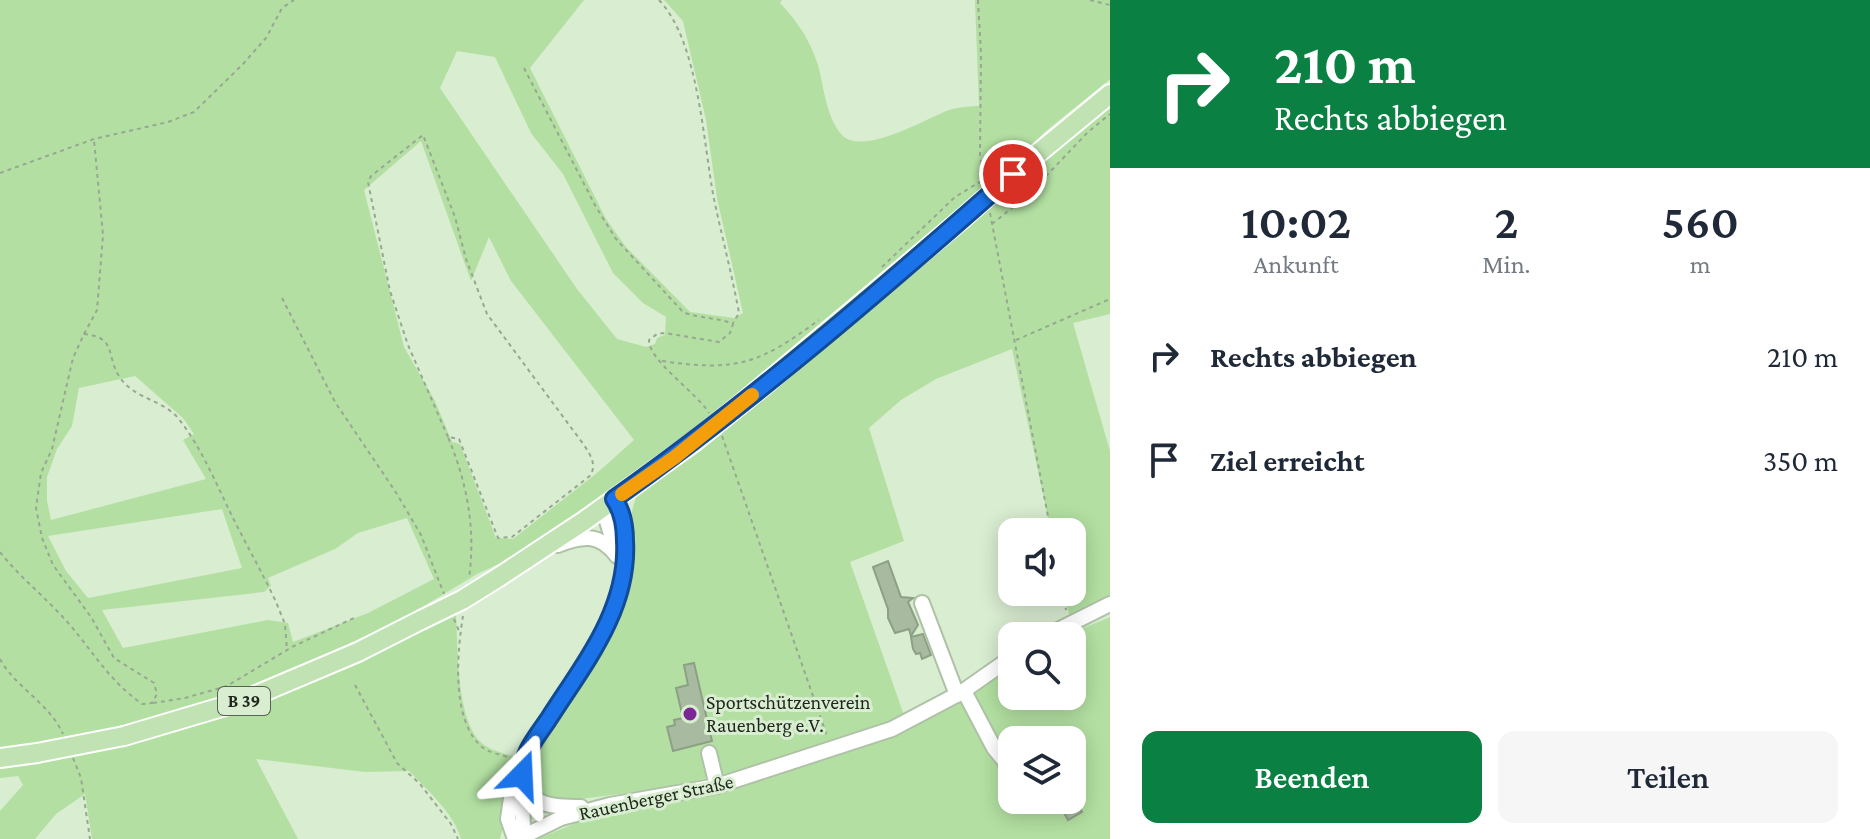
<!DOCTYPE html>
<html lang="de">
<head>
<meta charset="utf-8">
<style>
	:root { --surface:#fff; --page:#f6f6f7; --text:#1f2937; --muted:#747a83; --accent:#0b8043 }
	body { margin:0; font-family:"Crimson Pro",serif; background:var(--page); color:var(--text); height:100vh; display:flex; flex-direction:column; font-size:30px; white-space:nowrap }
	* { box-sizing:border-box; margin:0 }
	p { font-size:26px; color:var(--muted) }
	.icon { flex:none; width:44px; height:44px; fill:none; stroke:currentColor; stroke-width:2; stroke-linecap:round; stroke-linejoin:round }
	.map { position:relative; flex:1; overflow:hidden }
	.details { display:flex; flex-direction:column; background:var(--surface); width:760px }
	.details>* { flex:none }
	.banner { background:#0b8043; color:#fff; overflow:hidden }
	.tools { position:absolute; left:998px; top:518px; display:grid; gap:16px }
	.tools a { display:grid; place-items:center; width:88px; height:88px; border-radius:16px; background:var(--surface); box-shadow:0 4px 20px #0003; font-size:40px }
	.pin { position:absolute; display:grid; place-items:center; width:68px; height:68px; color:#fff; margin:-34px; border:4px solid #fff; border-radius:50%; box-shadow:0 2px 8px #0007 }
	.me { position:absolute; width:88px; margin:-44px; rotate:21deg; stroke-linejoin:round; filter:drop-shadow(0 0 6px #0008) }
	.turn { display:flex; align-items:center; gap:28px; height:168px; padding:0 32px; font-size:36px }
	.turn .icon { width:104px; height:104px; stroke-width:2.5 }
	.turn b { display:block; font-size:56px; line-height:68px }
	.eta { display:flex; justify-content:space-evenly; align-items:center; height:136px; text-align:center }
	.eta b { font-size:48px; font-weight:600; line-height:56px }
	.primary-button { display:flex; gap:16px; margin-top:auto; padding:16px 32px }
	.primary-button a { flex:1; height:92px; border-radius:16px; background:var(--accent); color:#fff; font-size:32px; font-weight:600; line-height:92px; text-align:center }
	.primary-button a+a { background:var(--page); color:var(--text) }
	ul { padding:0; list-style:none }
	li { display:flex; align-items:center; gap:24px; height:104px; padding:0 32px }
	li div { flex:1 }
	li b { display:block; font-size:30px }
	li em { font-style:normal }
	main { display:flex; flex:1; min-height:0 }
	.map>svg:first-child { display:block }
</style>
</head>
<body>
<main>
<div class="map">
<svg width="1110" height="839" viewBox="0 0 1110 839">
	<rect width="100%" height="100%" fill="#d9edd1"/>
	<g fill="#b3e0a2" fill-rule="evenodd">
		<path d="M0,0H584L530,68L606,219L626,247L690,312L734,318L743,313L717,198L706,120L683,21L664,0H782L780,3C798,22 810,40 818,65C824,87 826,116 841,134C861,158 927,118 949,110C960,107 969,106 979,106L975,0H1110V79L1046,131L988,185L800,349L598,499L501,563L477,574L406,617L239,695L128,728L0,752ZM457,51L495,57L531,133L563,174L613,273L643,303L666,317L665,335L657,338L655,344L646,347L617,339L577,289L440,88ZM421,141L471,281L489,237L511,281L634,440L597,473L513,539L496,538L460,444L452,442L435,401L404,347L364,190ZM135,376L183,418L194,434L183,440L206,479L51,520L47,501V477L57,449L72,426L79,388ZM222,509L242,568L88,598L66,571L48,536ZM407,518L434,579L368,613L293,642L288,623L268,620L123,648L102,610L264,592L271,586L268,578L335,549L358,533Z"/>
		<path d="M1110,103V314L1073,323L1110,451V598L1070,618L1064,592H1072V532H1051L1012,349L936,379L901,400L869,428L904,541L850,562L905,718L814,750L738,771L666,788L557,802L541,797L528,777C547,719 593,673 619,618C627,602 632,582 632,564C632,541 627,520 636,498L770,395Z"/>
		<path d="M456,615C458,647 456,723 483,744C491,751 508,754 518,758L503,810V827L500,839H461C454,813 427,790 409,771L365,772L256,759L298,839H92L85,794L56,814L35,839H0V811L23,785L18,776L0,778V766C159,747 313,684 456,615Z"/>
		<path d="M1110,617V839H537L586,819L690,799L813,760L886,740L942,712L1012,668V696H1072V636H1064ZM1012,740H1072V800H1012Z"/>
	</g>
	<g fill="#a8bba0" stroke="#8da086" stroke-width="2">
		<path d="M888,561L901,597L913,598L908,602L918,625L911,636L909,629L895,633L888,618V609L873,567Z"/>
		<path d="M923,634L931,655L922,659L920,653L916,654L913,649L911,637Z"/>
		<path d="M694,663L712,741L673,751L667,727L675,725L674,720L683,718L676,688L688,685L684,665Z"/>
		<path d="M1065,800H1075L1082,812L1068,820L1059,803Z"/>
	</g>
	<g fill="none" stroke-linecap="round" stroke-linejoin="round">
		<g stroke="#aec2a6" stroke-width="18">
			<g id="minor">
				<path d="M603,508L616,551"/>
				<path d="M558,545C582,535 600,533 617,556"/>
				<path d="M922,603L957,695"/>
				<path d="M1046,636L1110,604"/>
				<path d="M964,691L994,748L1012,770"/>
				<path d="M709,753L717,786"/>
				<path d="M522,775C528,807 554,807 581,807"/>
				<path d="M515,839L508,819L514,777L606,627L621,591L625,567V531L622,514L614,499"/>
				<path d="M517,839L523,827L521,782"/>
				<path d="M518,839L561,818L610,805L717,786L892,729L962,692L1012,657"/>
			</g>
		</g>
		<g stroke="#fff" stroke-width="22">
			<g id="major">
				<path d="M1013,174L1110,94"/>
				<path d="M746,400L962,219"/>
				<path d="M499,577L584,521L694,442"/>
				<path d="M124,736L242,701L358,652L421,620"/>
				<path d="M0,758L37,753"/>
			</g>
		</g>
		<g stroke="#97a791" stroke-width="2" stroke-dasharray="4 4" stroke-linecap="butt">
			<path d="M659,0C699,42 703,143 714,199C722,237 732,275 739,313L733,323"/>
			<path d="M978,0L981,53L980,154L984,182"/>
			<path d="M1090,0L1110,5"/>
			<path d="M524,68L596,207L616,239L683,312C700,319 717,317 733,324L730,333L719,342L665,333L657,334L649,340C648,360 697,393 709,413"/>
			<path d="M0,173L94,139L168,122L194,112L243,64L266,38L282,8L294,0"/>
			<path d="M990,213L1051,532"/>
			<path d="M992,224L1027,196L1088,132L1110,114"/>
			<path d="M882,267L955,197L983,180"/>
			<path d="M282,298L335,402L397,494L421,535L444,594"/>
			<path d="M84,334L97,310L103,235L94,140"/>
			<path d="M1016,340L1110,299"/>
			<path d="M662,361C737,372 759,364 819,320"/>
			<path d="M722,436L827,736"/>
			<path d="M448,437L408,345L390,291L368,182L371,176L423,135L455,217L466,259L487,314L584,445C591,456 596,463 591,475L512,537L498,538L459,439L448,437C467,483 476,529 469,578"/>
			<path d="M0,552C17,574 38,591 57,611C89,643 103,676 142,704L152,703L157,694L154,683L114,658L91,617L53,565L42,538L36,508L41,473L52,449L73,358L84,334C117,337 106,356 119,376C133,399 162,399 178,418C202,448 217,486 234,520C248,548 263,574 276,602L285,624L287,650"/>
			<path d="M1063,592L1066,610"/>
			<path d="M463,616C457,652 451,721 482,747C489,753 503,755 511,758"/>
			<path d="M454,619L459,631"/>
			<path d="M0,659C15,687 50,704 63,734"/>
			<path d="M355,685L397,763L420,784L451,824L458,839"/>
			<path d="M153,703L185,698L227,686L292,647L356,617"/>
			<path d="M73,758L81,778L90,839"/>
		</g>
		<use href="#minor" stroke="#fff" stroke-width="14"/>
		<use href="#major" stroke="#c1e3b3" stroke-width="18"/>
		<g stroke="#fff" stroke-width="22" stroke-linecap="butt">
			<g id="major-bridge">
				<path d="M962,219L1013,174"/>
				<path d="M694,442L746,400"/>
				<path d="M421,620L462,600L499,577"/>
				<path d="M37,753L124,736"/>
			</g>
		</g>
		<use href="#major-bridge" stroke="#c1e3b3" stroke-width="18"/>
	</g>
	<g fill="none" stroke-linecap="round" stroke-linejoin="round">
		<g stroke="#114b97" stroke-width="20">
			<path id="route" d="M522,775C521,755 537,736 548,720C583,665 629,610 625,541C625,526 623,512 614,499C754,400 885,287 1013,174"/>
		</g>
		<use href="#route" stroke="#1a73e8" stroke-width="14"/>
		<path stroke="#f59e0b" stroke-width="14" d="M622,494L675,457L752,395"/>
	</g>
	<circle fill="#7c2796" stroke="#d9edd1" stroke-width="3" cx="690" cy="714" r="8"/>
	<g text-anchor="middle" stroke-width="6" stroke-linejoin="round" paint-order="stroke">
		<rect fill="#d9edd1" stroke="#566252" stroke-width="2" x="218" y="687" width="52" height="28" rx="6"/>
		<g font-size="18" font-weight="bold" fill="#1e261c">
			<text x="244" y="707">B 39</text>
		</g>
		<g font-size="20" fill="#1e261c" stroke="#d9edd1" text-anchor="start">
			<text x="706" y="709">Sportschützenverein<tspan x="706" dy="23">Rauenberg e.V.</tspan></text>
		</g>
		<g font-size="20" fill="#1e261c" stroke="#d9edd1">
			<text transform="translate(656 797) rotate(-12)" y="7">Rauenberger Straße</text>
		</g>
	</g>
</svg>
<div class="tools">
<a><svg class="icon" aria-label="sound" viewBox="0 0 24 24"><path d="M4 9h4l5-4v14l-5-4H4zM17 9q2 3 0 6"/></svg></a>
<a><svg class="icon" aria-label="search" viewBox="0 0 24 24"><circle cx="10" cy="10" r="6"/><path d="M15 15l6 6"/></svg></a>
<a><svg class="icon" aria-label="layers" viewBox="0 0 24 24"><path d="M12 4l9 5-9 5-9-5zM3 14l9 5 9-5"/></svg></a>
</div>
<div class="pin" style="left:1013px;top:174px;background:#d93025"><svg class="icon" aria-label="arrive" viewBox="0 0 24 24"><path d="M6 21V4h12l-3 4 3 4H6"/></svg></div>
<svg class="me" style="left:522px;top:775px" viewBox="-20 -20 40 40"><path d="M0-17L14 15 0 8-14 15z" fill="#1a73e8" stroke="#fff" stroke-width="4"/></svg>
</div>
<section class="details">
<div class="banner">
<div class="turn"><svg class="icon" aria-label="right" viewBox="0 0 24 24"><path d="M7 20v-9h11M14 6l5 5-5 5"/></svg><div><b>210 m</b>Rechts abbiegen</div></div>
</div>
<div class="eta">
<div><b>10:02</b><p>Ankunft</p></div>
<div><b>2</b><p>Min.</p></div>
<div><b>560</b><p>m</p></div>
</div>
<ul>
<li><svg class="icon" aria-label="right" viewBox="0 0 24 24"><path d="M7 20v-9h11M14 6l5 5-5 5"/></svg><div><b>Rechts abbiegen</b></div><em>210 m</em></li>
<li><svg class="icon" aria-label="arrive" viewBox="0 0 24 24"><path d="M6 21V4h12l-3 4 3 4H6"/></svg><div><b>Ziel erreicht</b></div><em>350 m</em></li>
</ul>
<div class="primary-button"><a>Beenden</a><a>Teilen</a></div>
</section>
</main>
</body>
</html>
